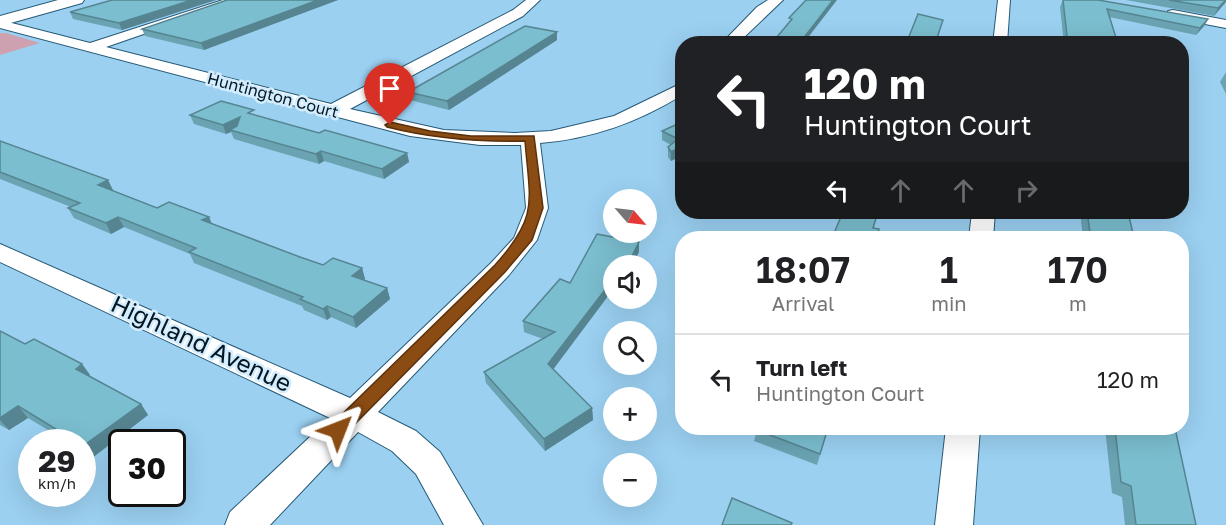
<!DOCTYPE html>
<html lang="en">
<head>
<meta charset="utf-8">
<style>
	:root { --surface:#fff; --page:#f2f2f2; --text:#202124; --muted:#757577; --line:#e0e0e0 }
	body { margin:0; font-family:"Golos Text",sans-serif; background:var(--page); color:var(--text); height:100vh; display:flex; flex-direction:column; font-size:22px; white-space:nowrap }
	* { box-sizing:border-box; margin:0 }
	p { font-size:20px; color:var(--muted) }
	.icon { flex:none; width:33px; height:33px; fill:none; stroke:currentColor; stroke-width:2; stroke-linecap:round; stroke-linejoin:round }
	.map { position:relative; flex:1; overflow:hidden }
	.panel { position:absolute; left:675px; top:231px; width:514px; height:204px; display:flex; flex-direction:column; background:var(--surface); border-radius:24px; box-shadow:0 6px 24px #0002 }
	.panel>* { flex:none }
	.top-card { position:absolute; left:675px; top:36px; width:514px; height:183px; border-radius:24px; box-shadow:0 6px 24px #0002; background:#202124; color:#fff; overflow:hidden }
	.needle { width:39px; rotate:118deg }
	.tools { position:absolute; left:603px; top:189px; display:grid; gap:12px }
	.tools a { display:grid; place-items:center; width:54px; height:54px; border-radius:50%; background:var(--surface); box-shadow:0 6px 24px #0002; font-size:30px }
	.speed { position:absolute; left:18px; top:429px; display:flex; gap:12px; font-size:30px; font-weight:700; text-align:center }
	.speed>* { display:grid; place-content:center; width:78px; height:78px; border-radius:50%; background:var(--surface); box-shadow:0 6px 24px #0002; line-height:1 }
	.speed small { font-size:15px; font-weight:400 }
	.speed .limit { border:3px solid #111; border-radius:9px; background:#fff; color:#111 }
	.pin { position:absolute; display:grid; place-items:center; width:51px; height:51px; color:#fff; margin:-62px -26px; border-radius:50% 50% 50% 0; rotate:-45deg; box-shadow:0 0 6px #0007 }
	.pin .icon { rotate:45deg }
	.me { position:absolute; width:66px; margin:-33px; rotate:45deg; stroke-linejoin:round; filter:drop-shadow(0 0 4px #0008) }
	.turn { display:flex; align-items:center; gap:21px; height:126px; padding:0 30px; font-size:27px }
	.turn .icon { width:78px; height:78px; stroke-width:2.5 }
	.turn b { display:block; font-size:42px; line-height:51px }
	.lanes { display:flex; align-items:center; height:57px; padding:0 30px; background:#0003; justify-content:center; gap:30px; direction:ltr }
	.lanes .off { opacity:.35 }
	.eta { display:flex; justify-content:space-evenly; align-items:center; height:102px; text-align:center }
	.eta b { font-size:36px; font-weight:600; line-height:42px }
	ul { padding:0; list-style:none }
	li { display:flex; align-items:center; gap:18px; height:90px; padding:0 30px; border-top:2px solid var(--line) }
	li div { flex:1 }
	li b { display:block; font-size:22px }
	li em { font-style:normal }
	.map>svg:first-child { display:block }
</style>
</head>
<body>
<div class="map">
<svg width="1226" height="525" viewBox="0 0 1226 525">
	<rect width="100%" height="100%" fill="#9bd0f1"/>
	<path fill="#cea1b0" d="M0,33H6L40,43L0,55Z"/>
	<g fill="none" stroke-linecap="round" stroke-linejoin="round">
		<g stroke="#265976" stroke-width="2">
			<g id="minor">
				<path d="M223,0H242L106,47L331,104L513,10L526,0H540L523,16L350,109L444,130L515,133L551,131L614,116L682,83V95C639,122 591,139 540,143L548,208L537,240L509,275L378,412L416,431L440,452L483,525H444L416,474L392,451L358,432L270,525H225L230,512L330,418L0,262V244L350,398L491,263L514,238L526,208L521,145H480L410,136L0,28V20L90,43Z"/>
				<path d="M768,0H783L737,44H721L757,7Z"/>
				<path d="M998,0H1010L1007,44H993Z"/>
				<path d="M1173,10L1226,20V28L1168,17V11Z"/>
				<path d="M972,212H995L993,238H969Z"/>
				<path d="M946,428H980L973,525H935Z"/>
			</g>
		</g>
		<g stroke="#265976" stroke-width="2">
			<path id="tertiary" d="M58,0H84L82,3L0,26V16Z"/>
		</g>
		<use href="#minor" fill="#fff" fill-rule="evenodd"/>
		<use href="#tertiary" fill="#fff" fill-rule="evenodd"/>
	</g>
	<g fill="#6aa3b2">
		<path d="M112,0H216L122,30L73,19L70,12Z"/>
		<path d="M227,0H338L204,50L145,36L142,29Z"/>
		<path d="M1063,0L1208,19L1204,26L1196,35L1109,17L1118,44H1064L1060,7Z"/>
		<path d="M1126,0H1226L1214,16Z"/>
		<path d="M557,32V40L449,110L410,100L408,92Z"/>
		<path d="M1226,72V94L1220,82Z"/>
		<path d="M190,115H256L319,133L407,153L409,162L384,179L324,161L319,164L234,139L231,132L226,134L194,124Z"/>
		<path d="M682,122L671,161L668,157V147L671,145L662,140V131Z"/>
		<path d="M0,141L113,190L112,191L157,208L209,217L212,224L300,257L323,265L362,268L365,279L364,280L387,288L390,299L356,328L331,317L327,320L304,310L302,306L194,263L190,254L124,227L111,234L74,218L68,208L71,207L0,179Z"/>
		<path d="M837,212H879L840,218L836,217Z"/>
		<path d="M1080,212H1128L1134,238H1083Z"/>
		<path d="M639,242V252L614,266V293L611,292L553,369L592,408L593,420L545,451L486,383L484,372L543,339L524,332L523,321L570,283Z"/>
		<path d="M0,331L25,344L82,364L90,375V376L141,404L148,415L92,458L82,452V442H68L28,418L9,430L0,425Z"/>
		<path d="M828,428L817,465L754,441L757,430Z"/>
		<path d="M1105,428H1178L1176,430L1196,525H1125L1122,497L1112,493Z"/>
	</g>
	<g fill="#568591">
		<path d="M192,0H216L122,30L119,23Z"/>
		<path d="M318,0H338L204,50L201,43Z"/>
		<path d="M833,0H837L803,44H799Z"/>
		<path d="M1226,0V2L1214,16L1218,8Z"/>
		<path d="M1208,19L1204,26L1196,35L1200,28Z"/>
		<path d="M557,32V40L449,110L447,101Z"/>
		<path d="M240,117L244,126L230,130L231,132L226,134L223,125Z"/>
		<path d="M682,146V156L671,161V152Z"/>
		<path d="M321,151L324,161L319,164L316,154Z"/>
		<path d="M407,153L409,162L384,179L382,169Z"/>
		<path d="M108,180L113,190L103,195L98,185Z"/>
		<path d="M118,217L124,227L111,234L106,223Z"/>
		<path d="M209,217L213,227L202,220Z"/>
		<path d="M639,242V252L632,266H627Z"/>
		<path d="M362,268L365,279L356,286L352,276Z"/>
		<path d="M611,282V292L549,375L548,364Z"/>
		<path d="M387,288L390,299L356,328L353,317Z"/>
		<path d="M327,306L331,317L327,320L323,309Z"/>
		<path d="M82,364L90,375L84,380L76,369Z"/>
		<path d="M141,404L148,415L92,458L83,446Z"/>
		<path d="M18,406L28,418L9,430L0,420V418Z"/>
		<path d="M592,408L593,420L545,451L544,439Z"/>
	</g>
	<g fill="#7bbecf" stroke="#568591" stroke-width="1.5">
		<path d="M112,0H192L119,23L70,12Z"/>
		<path d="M227,0H318L201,43L142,29Z"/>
		<path d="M806,0H833L799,44H771L792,19L789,18Z"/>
		<path d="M1063,0H1098L1208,19L1200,28L1107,9L1118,44H1068Z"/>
		<path d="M1169,0H1226L1218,8Z"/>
		<path d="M918,14L943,20L935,44H906Z"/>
		<path d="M525,26L557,32L447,101L408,92Z"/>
		<path d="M221,101L254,110L248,113L319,133L325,130L407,153L382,169L321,151L316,154L230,130L237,126L240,117L223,125L190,115Z"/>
		<path d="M682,122V146L671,152L668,147L678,139L662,131Z"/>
		<path d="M0,141L108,180L98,185L157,208L169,202L209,217L202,220L300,257L323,265L333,258L362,268L352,276L387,288L353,317L327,306L323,309L300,299L303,297L189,252L196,248L118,217L106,223L68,208L80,203L0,172Z"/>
		<path d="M843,212H878L873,228L879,229L876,238H832Z"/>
		<path d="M1087,212H1128L1134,238H1095L1094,233L1090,232Z"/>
		<path d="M597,234L639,242L627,266H614V282H611L548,364L592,408L544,439L484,372L555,332L523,321L560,279L570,283Z"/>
		<path d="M0,331L25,344L34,339L82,364L76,369L141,404L83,446H82V442H77L18,406L0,418Z"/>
		<path d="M757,428H828L820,454L757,430Z"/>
		<path d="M1115,428H1175L1196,525H1136L1131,486L1121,482Z"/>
		<path d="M732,498L792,523L791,525H722Z"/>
	</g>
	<path fill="#8b4c13" stroke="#5a310c" stroke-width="1.5" d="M390,122L430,131L471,136H534L543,208L532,240L505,272L344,435L338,437L332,435L329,430L332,424L495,265C539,216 530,203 525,141C477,142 434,139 387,127L385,125Z"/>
	<g text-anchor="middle" stroke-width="5" stroke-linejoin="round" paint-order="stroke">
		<g font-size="16" fill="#031622" stroke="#d3edfe">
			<text transform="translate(273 95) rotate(15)" y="6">Huntington Court</text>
		</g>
		<g font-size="24" fill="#031622" stroke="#d3edfe">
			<text transform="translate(201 344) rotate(25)" y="8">Highland Avenue</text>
		</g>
	</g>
</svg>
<div class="tools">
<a><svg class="needle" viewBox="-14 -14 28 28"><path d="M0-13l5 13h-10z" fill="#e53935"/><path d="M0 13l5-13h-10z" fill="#757577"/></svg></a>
<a><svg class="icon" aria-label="sound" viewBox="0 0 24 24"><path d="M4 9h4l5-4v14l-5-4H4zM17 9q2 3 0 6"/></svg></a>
<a><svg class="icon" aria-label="search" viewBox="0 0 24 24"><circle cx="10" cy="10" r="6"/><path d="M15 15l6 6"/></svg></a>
<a>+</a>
<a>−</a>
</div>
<div class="speed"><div>29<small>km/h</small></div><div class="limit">30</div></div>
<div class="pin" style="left:390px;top:125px;background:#d93025"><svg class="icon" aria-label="arrive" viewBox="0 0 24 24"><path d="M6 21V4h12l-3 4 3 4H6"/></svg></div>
<svg class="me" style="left:338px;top:430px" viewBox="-20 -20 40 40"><path d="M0-17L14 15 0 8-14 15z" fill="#8b4c13" stroke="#fff" stroke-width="4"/></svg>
<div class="top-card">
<div class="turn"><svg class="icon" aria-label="left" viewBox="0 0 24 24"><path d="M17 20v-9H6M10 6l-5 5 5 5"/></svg><div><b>120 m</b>Huntington Court</div></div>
<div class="lanes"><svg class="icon" aria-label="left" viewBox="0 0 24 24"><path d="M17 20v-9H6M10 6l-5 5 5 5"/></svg><svg class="icon off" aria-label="ahead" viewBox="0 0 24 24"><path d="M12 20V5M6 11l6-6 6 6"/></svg><svg class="icon off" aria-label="ahead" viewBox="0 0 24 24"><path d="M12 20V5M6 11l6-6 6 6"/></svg><svg class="icon off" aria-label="right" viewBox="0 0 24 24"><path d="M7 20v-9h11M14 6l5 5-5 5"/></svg></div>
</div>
<section class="panel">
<div class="eta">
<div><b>18:07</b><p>Arrival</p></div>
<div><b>1</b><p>min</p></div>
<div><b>170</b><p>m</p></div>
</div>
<ul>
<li><svg class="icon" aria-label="left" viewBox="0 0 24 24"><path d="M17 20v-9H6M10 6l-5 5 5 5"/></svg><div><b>Turn left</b><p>Huntington Court</p></div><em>120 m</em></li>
</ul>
</section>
</div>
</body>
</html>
